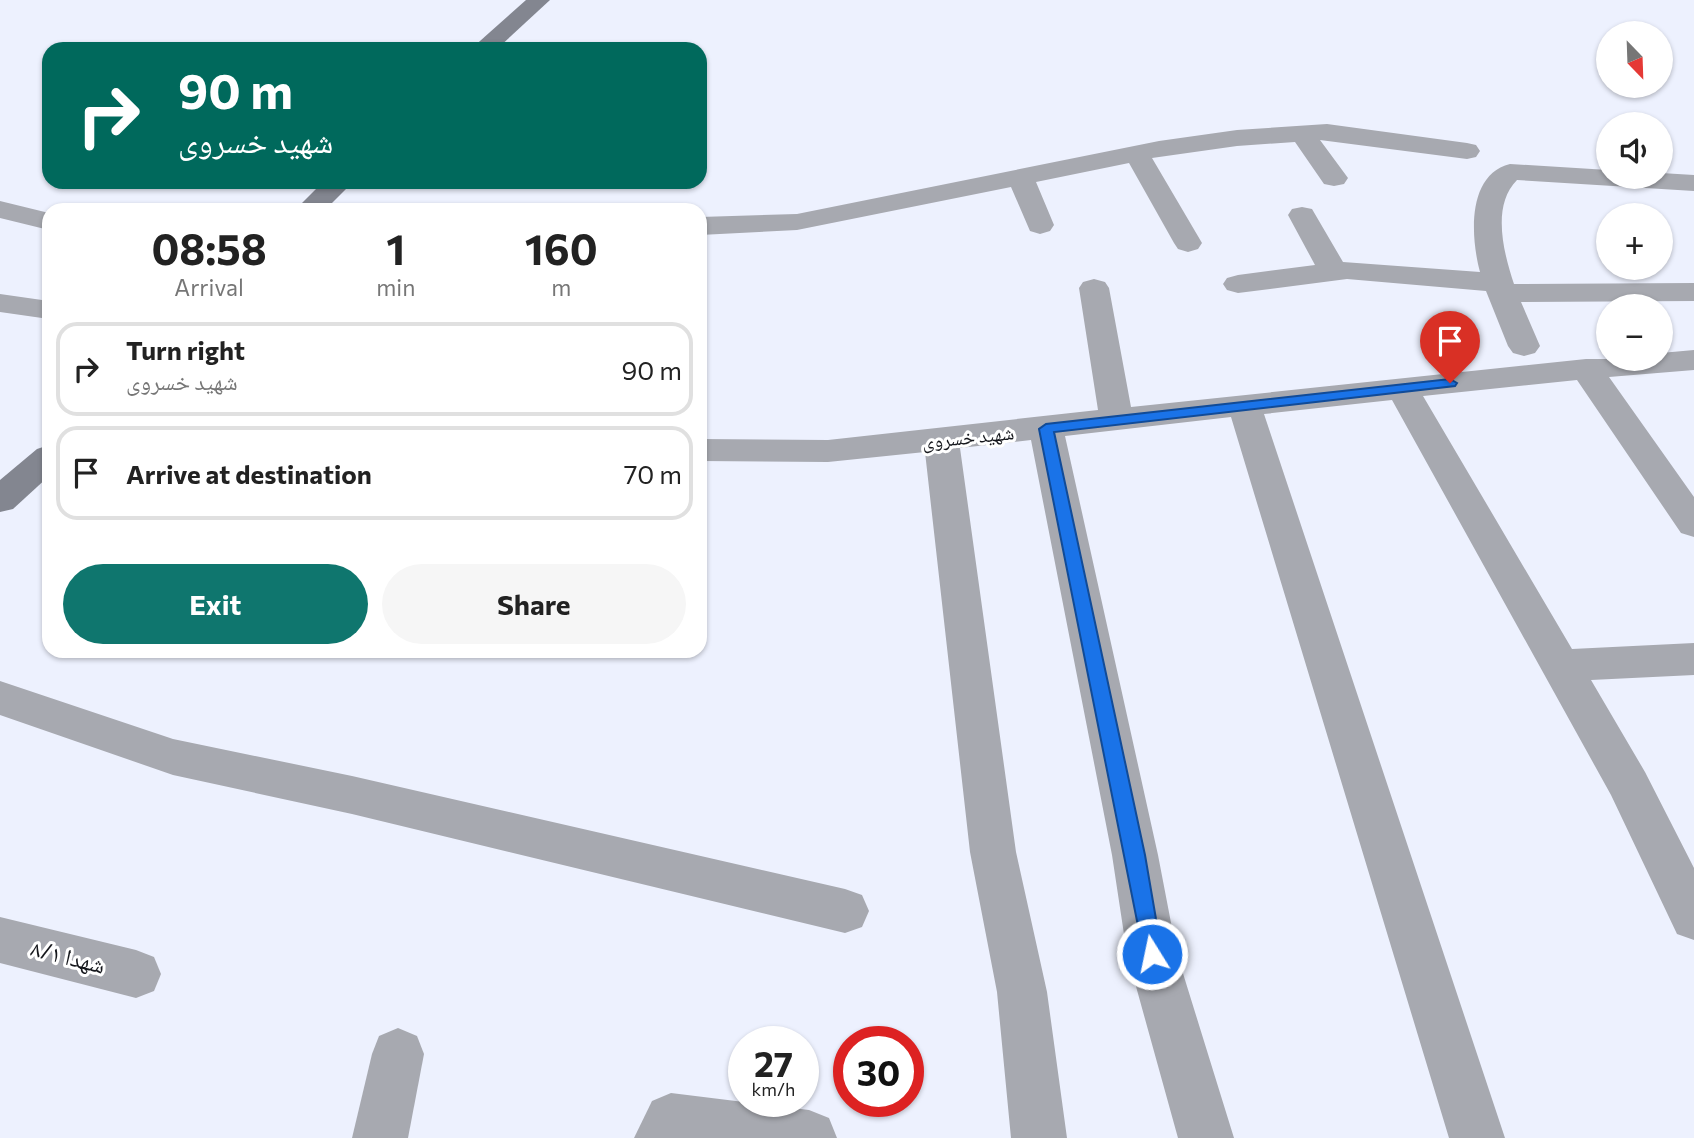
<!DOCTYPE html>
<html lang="en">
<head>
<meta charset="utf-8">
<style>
	:root { --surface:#fff; --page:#f6f6f6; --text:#222; --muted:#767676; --line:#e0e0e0; --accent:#0f766e }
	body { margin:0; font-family:Commissioner,"Noto Naskh Arabic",sans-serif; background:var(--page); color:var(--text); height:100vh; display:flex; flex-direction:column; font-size:26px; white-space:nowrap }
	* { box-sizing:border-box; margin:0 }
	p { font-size:23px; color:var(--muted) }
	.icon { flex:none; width:38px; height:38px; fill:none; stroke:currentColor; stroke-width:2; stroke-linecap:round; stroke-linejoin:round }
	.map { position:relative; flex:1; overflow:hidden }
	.panel { position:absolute; left:42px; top:203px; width:665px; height:455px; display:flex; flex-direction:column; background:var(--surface); border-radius:21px; box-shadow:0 2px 5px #0004 }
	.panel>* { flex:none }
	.hud { position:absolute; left:42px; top:42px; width:665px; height:147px; border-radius:21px; box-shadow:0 2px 5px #0004; background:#00695c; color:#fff; overflow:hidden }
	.needle { width:46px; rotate:157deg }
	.tools { position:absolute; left:1596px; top:21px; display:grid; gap:14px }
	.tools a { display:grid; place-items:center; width:77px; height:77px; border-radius:50%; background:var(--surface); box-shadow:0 2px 5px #0004; font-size:35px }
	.speed { position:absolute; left:728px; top:1026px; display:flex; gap:14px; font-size:35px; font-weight:700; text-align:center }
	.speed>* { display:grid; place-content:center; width:91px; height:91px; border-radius:50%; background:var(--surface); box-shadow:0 2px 5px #0004; line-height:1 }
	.speed small { font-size:18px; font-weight:400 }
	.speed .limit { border:10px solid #d22; background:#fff; color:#111 }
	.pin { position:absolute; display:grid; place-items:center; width:60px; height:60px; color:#fff; margin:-72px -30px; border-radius:50% 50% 50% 0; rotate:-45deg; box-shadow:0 0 7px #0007 }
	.pin .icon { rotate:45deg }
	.me { position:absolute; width:77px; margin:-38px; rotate:350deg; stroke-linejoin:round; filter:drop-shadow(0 0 5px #0008) }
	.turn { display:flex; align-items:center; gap:24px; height:147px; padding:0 21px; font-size:32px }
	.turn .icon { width:91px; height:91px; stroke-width:2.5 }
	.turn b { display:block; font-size:49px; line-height:60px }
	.eta { display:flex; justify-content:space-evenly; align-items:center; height:119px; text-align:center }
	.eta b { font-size:42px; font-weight:700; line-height:49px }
	.primary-button { display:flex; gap:14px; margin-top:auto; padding:14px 21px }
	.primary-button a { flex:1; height:80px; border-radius:42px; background:var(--accent); color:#fff; font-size:28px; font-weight:700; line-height:80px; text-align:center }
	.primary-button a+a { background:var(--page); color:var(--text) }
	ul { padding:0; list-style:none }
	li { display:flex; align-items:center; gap:21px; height:94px; margin:0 14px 10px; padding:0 7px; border:4px solid var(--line); border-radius:21px }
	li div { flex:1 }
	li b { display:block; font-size:26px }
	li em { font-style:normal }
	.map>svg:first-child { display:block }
</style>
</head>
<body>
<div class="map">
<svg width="1694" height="1138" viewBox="0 0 1694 1138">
	<rect width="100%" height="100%" fill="#edf1fe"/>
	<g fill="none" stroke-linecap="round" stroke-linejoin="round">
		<g fill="#a7a9b0" fill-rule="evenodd">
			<path d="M1327,124L1467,143L1476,145L1480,151L1476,157L1467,159L1320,140L1348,178L1344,184L1334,186L1324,184L1295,142L1237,146L1152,158L1202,243L1198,249L1188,252L1178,249L1174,243L1129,163L1036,182L1054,225L1050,231L1040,234L1030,231L1011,187L797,230L700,235V217L797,214L1159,141L1237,130Z"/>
			<path d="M1510,164L1608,170V177H1661V173L1694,175V191L1517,180C1491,206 1504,254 1514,284L1694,283V301L1521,302L1540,346L1535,353L1524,356L1513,353L1508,346L1486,291L1347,279L1238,293L1227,290L1223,284L1227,278L1238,275L1315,265L1288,215L1292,209L1302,207L1312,209L1343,262L1480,272C1471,239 1466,175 1510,164Z"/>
			<path d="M0,201L49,213V230L0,218Z"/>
			<path d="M1094,279L1105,282L1109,288L1131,407L1586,359H1661V353L1694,350V370L1609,377L1694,497V537L1681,533L1577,380L1423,396L1572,649L1694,643V675L1591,680L1645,772L1694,868V940L1677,934L1611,795L1392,400L1264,414L1505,1138H1449L1231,417L1065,436L1158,855L1177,954L1234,1138H1178L1127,954L1112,855L1031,440L960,448L1016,852L1047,992L1067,1138H1011L997,992L970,852L925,452L828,462L700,461V439L828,440L1098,410L1079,288L1083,282Z"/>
			<path d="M0,294L49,301V319L0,312Z"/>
			<path d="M0,681L173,739L352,776L845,889L862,895L869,911L862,927L845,933L352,814L173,775L0,715Z"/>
			<path d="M0,917L136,950L154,957L161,974L154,991L136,998L0,963Z"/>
			<path d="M398,1028L417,1036L424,1054L408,1138H352L372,1054L379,1036Z"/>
			<path d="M671,1093L809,1110L829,1118L837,1138H634L652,1101Z"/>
		</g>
		<g fill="#838690" fill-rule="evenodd">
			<path d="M526,0H550L497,49H471Z"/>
			<path d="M323,182H353L325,210H295Z"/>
			<path d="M49,445V476L13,509L0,512V480L37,449Z"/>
		</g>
	</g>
	<path fill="#1a73e8" stroke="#114b97" stroke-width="2" d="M1450,379L1457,383L1455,386L1054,432L1145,855L1162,954L1159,961L1152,964L1145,961L1039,429L1046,424Z"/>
	<g text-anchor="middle" stroke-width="6" stroke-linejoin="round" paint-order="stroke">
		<g font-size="19" fill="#15171c" stroke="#fff">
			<text transform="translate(968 437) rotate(-6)" y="7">شهید خسروی</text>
		</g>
		<g font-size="23" fill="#15171c" stroke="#fff">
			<text transform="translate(68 957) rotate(14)" y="8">شهدا ۸/۱</text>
		</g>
	</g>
</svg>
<div class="tools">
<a><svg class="needle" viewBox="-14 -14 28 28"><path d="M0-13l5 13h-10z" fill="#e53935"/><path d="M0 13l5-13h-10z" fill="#767676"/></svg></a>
<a><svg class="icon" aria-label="sound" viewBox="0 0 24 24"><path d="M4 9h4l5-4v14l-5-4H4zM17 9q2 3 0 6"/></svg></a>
<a>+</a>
<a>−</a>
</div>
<div class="speed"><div>27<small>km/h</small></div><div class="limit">30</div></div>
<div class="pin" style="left:1450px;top:383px;background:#d93025"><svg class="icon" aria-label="arrive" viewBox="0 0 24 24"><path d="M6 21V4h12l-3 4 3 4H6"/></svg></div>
<svg class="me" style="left:1152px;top:954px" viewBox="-20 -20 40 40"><circle r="17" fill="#1a73e8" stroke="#fff" stroke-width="3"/><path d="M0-11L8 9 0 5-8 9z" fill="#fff"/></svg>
<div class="hud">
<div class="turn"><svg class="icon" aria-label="right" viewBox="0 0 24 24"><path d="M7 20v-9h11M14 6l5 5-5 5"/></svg><div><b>90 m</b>شهید خسروی</div></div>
</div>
<section class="panel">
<div class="eta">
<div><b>08:58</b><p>Arrival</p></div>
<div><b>1</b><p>min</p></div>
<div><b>160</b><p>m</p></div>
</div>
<ul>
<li><svg class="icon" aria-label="right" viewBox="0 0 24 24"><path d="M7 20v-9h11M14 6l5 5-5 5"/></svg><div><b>Turn right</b><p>شهید خسروی</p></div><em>90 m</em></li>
<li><svg class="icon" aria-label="arrive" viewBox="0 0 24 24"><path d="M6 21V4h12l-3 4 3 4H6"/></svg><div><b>Arrive at destination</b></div><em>70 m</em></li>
</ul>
<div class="primary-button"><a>Exit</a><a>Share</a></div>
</section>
</div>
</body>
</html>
